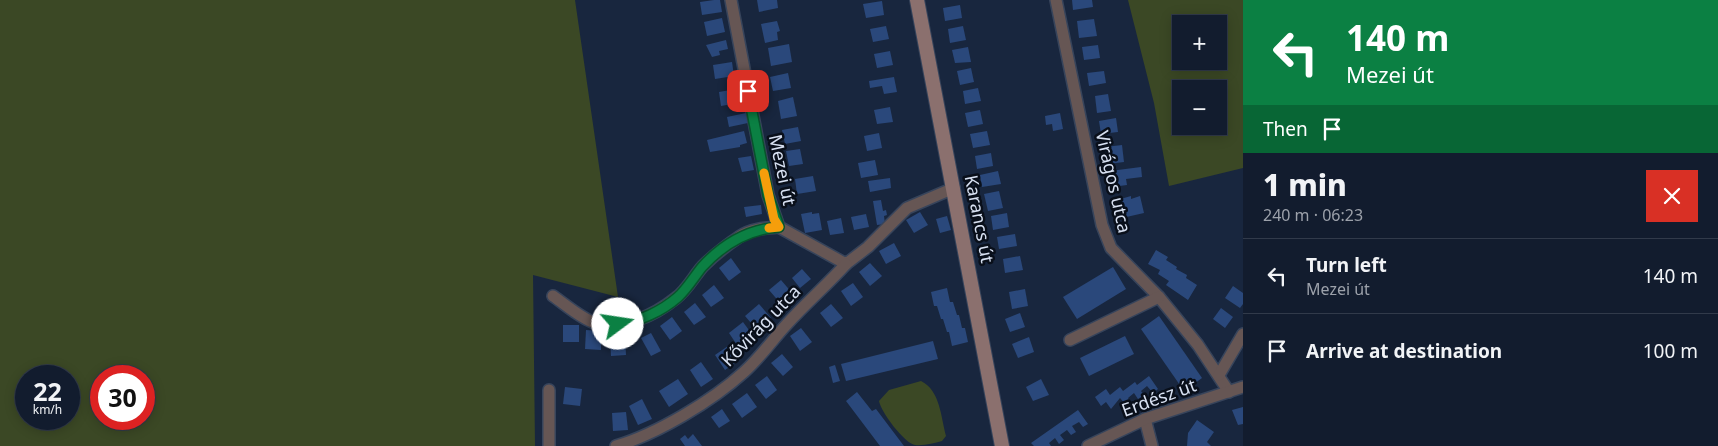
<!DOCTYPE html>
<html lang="en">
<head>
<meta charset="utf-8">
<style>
	:root { --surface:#121c2e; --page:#1f293a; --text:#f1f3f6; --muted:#9ca1aa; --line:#313a4a }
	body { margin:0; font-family:"Noto Sans",sans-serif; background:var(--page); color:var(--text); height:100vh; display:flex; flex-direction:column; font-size:19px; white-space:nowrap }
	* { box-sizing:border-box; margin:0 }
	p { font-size:16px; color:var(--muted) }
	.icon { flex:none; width:28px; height:28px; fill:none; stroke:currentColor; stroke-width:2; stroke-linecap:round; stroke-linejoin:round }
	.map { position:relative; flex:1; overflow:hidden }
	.panel { display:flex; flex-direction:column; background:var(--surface); width:475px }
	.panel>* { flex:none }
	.guide { background:#0b8043; color:#fff; overflow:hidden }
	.controls { position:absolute; left:1172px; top:15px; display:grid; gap:10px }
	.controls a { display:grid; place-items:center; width:55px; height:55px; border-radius:0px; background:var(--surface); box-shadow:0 2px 12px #0003,0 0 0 1px var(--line); font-size:25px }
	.speed { position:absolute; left:15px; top:365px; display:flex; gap:10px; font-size:25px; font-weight:700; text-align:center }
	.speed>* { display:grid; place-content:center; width:65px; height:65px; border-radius:50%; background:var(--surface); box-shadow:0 2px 12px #0003,0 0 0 1px var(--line); line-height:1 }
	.speed small { font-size:12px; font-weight:400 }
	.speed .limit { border:8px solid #d22; background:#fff; color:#111 }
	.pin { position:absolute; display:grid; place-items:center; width:42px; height:42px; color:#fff; margin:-21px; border-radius:10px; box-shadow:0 2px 8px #0006 }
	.me { position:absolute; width:55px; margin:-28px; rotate:76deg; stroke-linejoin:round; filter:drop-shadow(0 0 4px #0008) }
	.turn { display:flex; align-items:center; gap:18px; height:105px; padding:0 20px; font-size:22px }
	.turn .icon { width:65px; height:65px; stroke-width:2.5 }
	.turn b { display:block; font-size:35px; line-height:42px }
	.then { display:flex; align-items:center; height:48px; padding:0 20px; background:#0003; gap:10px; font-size:19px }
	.round { display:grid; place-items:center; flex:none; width:52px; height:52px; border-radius:0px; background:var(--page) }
	.head { display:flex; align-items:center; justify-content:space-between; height:85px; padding:0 20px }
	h1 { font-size:30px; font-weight:800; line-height:38px }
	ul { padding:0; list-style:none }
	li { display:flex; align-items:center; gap:15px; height:75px; padding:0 20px; border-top:1px solid var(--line) }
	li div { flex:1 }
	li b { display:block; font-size:19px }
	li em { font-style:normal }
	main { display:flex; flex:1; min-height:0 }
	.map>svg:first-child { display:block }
</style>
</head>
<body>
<main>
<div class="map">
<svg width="1243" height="446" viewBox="0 0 1243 446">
	<rect width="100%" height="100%" fill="#18263e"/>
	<g fill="#3b4825" fill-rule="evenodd">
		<path d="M0,0H575L618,297L533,275L535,446H0ZM26,376H69V419H26ZM101,376H144V419H101Z"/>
		<path d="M1128,0H1243V168L1169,186L1154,103ZM1181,24H1219V61H1181ZM1181,89H1219V126H1181Z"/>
		<path d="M921,381C940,390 941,417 946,436L942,441C934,443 924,446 915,445C904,443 881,412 879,401L889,390Z"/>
	</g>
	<g fill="#2a487b">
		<path d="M714,0H720L722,12L702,15L700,2Z"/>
		<path d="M757,0H777L778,8L759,12Z"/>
		<path d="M1072,0H1092L1093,7L1073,10Z"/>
		<path d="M882,1L884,15L866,18L863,4Z"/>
		<path d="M960,5L962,18L945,21L943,8Z"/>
		<path d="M722,18L725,32L707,36L704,22Z"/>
		<path d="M1094,19L1097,36L1079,38L1077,21Z"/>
		<path d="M777,21L780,31L777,32L778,40L765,43L761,24Z"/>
		<path d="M886,26L889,39L873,42L870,29Z"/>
		<path d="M963,26L966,40L950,43L948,29Z"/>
		<path d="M726,40L728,49L719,51L720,55L712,57L706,45Z"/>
		<path d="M789,44L792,62L771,66L768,48Z"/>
		<path d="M1098,45L1100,58L1084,60L1082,47Z"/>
		<path d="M968,47L971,62L955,63L952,50Z"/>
		<path d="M890,51L893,65L877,68L874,54Z"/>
		<path d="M732,62L734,76L715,79L713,65Z"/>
		<path d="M971,68L974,82L960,85L957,71Z"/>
		<path d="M1104,71L1106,83L1089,86L1087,73Z"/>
		<path d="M788,73L791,88L773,91L770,77Z"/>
		<path d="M894,77L897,92L884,94L882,86L870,88L869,81Z"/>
		<path d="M978,88L981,101L965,104L963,91Z"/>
		<path d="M736,89L738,103L721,106L719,92Z"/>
		<path d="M1108,94L1111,111L1097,113L1095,96Z"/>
		<path d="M793,97L797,116L781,119L778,101Z"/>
		<path d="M890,107L893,122L877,124L874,110Z"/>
		<path d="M980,110L983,124L968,127L965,113Z"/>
		<path d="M746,113L748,123L729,127L727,117Z"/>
		<path d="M1060,113L1063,129L1053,131L1052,124L1046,125L1045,116Z"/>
		<path d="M1116,118L1118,132L1101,134L1099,121Z"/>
		<path d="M798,127L801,141L785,144L782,130Z"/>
		<path d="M744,131L747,143L740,145V147L710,152L707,140Z"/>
		<path d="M987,131L990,145L973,148L970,134Z"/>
		<path d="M879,133L882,148L867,151L864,136Z"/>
		<path d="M1122,145L1124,162L1108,164L1105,147Z"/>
		<path d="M800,149L803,164L789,166L786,151Z"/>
		<path d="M991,153L993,166L977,169L975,156Z"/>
		<path d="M751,156L754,170L742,172L738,158Z"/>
		<path d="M875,160L878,175L861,178L858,163Z"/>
		<path d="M1141,167L1142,177L1126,179L1127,185L1112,187L1110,171Z"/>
		<path d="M998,171L1001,184L982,187L980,175Z"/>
		<path d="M813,176L816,191L797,194L795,179Z"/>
		<path d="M890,178L891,188L870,192L868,181Z"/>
		<path d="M999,191L1003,208L988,211L984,194Z"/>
		<path d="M1131,196V199L1140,196L1144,213L1122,218L1117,200Z"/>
		<path d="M881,200L883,211L886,210L887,215L884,216L885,224L877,225L873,201Z"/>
		<path d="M761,205L762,214L746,217L744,207Z"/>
		<path d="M812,212V214L819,213L822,230L805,233L801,214Z"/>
		<path d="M920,212L928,225L914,233L906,220Z"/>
		<path d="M1007,213L1009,227L993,230L991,216Z"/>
		<path d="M866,214L869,227L854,230L851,217Z"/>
		<path d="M947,216L951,230L940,233L936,219Z"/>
		<path d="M841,218L844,233L830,235L827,221Z"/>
		<path d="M1015,234L1017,246L999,249L997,237Z"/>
		<path d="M894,243L901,256L886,264L879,251Z"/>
		<path d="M1156,250L1168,257L1166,260L1177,267L1176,269L1187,275L1186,278L1197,285L1188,300L1166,285L1169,281L1158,274L1160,270L1148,264Z"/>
		<path d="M1020,256L1023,270L1005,273L1003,259Z"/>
		<path d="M731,258L741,272L729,281L719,268Z"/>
		<path d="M870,263L882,276L870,286L859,272Z"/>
		<path d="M1113,267L1126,289L1077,319L1063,297Z"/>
		<path d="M802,269L811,279L800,288L792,278Z"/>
		<path d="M781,280L793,294L781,304L769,290Z"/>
		<path d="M853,283L863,297L851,306L841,291Z"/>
		<path d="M714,285L724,298L711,307L702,295Z"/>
		<path d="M1233,286L1243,293V304L1240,308L1225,298Z"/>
		<path d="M947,288L950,302H953L957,315H959L962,328H965L968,342L952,346L949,332H947L943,319H941L937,306H934L931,292Z"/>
		<path d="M1025,289L1028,306L1012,309L1009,292Z"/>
		<path d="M695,303L706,317L694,325L684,312Z"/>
		<path d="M759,304L771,318L757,330L745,316Z"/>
		<path d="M831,304L843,318L831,327L820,313Z"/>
		<path d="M1221,308L1233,317L1225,328L1213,319Z"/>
		<path d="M1020,313L1025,327L1010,332L1005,319Z"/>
		<path d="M1159,316L1202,378L1184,391L1141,329Z"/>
		<path d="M672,317L682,331L670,340L660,326Z"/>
		<path d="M743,322L754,337L739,348L729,333Z"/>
		<rect x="563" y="325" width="16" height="17"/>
		<path d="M801,328L812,342L800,351L790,336Z"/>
		<path d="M586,330L601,331V350L585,349Z"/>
		<path d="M651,333L661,351L651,356L641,338Z"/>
		<path d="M625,336L626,355L611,356L610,337Z"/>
		<path d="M1125,336L1134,354L1089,376L1080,358Z"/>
		<path d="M1029,337L1034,352L1018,358L1012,344Z"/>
		<path d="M933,341L938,359L846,381L841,364Z"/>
		<path d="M728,346L738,361L725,370L715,355Z"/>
		<path d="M782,354L793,367L783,376L771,363Z"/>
		<path d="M701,362L713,379L701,387L690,370Z"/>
		<path d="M835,365L840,381L833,383L829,367Z"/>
		<path d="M767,376L777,390L766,399L755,385Z"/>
		<path d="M1149,376L1158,389L1153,393L1147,386L1141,391L1144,395L1138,399L1134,393L1128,398L1129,400L1125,404L1120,398L1111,409L1106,402L1101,406L1095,397L1106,389L1110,395L1120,387L1123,391L1135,382L1137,385Z"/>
		<path d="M678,379L688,394L669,407L659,391Z"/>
		<path d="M1041,379L1049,395L1033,401L1026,387Z"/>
		<path d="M565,387L582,389L580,406L563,404Z"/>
		<path d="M857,392L872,411L876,409L904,446H880L846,401Z"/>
		<path d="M747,393L757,407L742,418L732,404Z"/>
		<path d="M642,399L652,419L638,425L629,406Z"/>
		<path d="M1243,407V424L1238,425L1232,410Z"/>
		<path d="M722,409L730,421L719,428L711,417Z"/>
		<path d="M1078,410L1088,424L1083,427L1079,422L1072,426L1076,432L1071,435L1067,430L1060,435L1064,440L1059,444L1055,438L1049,443L1051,446H1034L1031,443Z"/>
		<path d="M626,412L628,430L613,431L612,413Z"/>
		<path d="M1197,420L1214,432L1207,442L1211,446H1187L1188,433Z"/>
		<path d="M693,434L702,446H685L680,439L685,435L688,439Z"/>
	</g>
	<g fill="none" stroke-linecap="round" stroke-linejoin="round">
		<g stroke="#37445b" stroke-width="14">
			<g id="minor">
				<path d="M731,0L768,195L779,227L846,264L868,247L907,208L954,188"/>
				<path d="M1056,0L1102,225L1111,248L1159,297L1198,345L1229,392"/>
				<path d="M553,296C566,305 580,318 595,323C622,331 655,315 676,298C687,290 694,276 703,266C713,256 727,245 739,237C750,229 765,228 779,227"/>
				<path d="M1070,340L1159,297"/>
				<path d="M1219,375L1243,334"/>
				<path d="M1145,419L1152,446"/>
				<path d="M549,446V390"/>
				<path d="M616,446C657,434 712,401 744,372C760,358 773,339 787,324C806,303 827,285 846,264"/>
				<path d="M1088,446L1145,419L1243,387"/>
			</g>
		</g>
		<g stroke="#37445b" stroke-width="16">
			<path id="secondary" d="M917,0L1002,446"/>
		</g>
		<use href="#minor" stroke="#665654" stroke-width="11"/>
		<use href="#secondary" stroke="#8b706e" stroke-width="14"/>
	</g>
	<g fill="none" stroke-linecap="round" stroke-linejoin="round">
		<g stroke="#07532c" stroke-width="12">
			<path id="route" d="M618,324C639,322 662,311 678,297C687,289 694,277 702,267C723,244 749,229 779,227L768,195L748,91"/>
		</g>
		<use href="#route" stroke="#0b8043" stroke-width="9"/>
		<path stroke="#f59e0b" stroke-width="9" d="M764,173L774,219L779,227L769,228"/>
	</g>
	<g text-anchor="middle" stroke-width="5" stroke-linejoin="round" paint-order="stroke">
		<g font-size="18" fill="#d8e1f2" stroke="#090f1a">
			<text transform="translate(782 170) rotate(78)" y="6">Mezei út</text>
			<text transform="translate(1113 182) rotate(77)" y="6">Virágos utca</text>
			<text transform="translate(979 219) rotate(79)" y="6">Karancs út</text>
			<text transform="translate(761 326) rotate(-46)" y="6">Kővirág utca</text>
			<text transform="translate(1159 398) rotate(-20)" y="6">Erdész út</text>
		</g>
	</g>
</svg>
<div class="controls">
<a>+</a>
<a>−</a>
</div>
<div class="speed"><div>22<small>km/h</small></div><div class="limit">30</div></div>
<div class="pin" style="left:748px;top:91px;background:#d93025"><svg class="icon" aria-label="arrive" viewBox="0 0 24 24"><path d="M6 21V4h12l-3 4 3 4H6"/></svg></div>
<svg class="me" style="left:618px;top:324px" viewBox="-20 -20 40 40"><circle r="19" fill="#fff"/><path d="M0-13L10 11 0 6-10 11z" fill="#0b8043"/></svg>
</div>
<section class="panel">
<div class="guide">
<div class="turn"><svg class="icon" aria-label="left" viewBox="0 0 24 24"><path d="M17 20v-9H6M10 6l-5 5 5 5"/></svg><div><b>140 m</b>Mezei út</div></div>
<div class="then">Then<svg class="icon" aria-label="arrive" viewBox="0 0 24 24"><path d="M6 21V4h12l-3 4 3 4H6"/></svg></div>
</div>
<div class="head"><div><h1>1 min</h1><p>240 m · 06:23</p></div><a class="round" style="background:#d93025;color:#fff"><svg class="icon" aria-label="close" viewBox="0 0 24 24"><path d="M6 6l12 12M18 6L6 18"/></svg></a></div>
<ul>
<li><svg class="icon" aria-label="left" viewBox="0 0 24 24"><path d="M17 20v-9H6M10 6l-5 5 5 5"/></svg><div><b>Turn left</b><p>Mezei út</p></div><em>140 m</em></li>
<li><svg class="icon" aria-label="arrive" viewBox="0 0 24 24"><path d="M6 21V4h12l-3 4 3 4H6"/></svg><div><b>Arrive at destination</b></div><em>100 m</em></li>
</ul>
</section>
</main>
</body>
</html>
